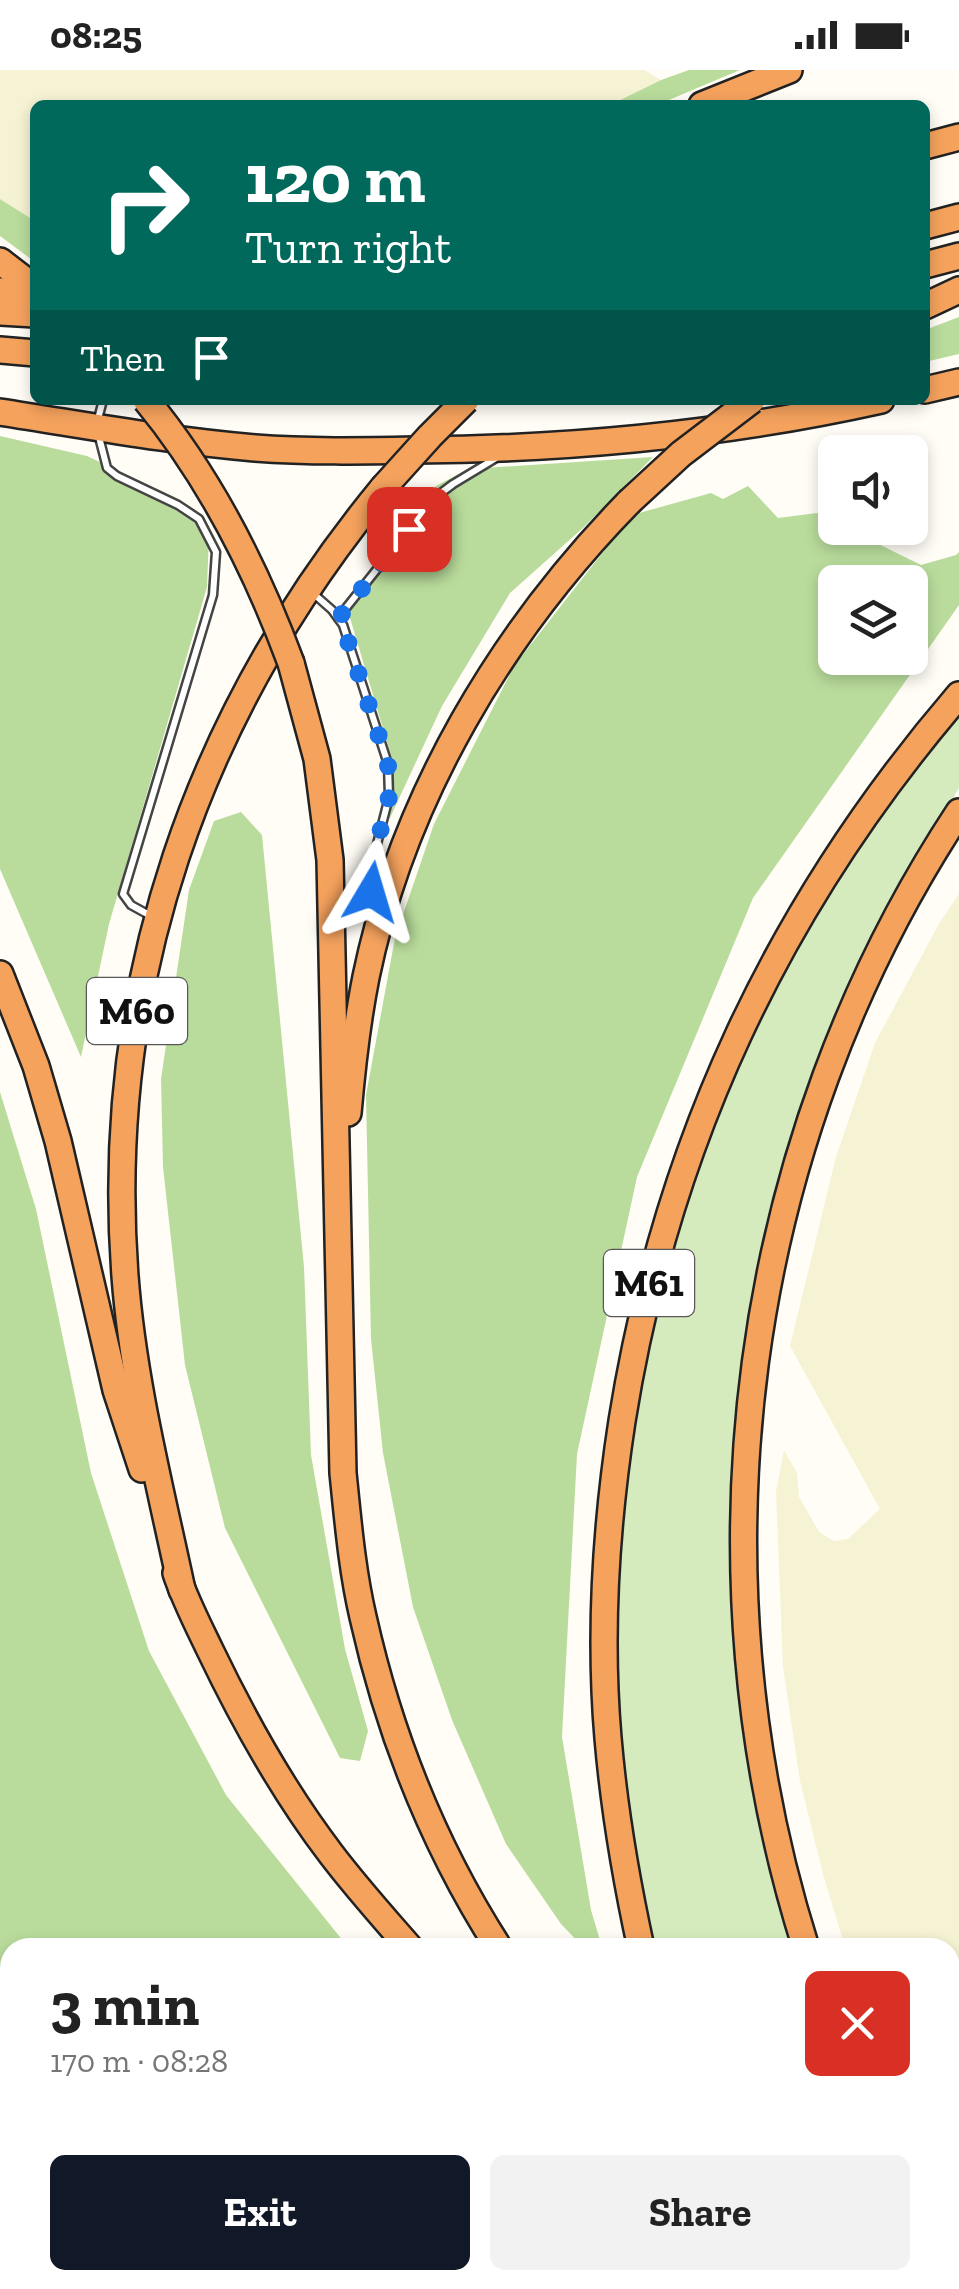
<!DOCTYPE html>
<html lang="en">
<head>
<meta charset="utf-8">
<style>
	:root { --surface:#fff; --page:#f2f2f2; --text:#222; --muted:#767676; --accent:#111827 }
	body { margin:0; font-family:"Zilla Slab",serif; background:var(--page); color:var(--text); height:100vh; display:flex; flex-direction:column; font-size:38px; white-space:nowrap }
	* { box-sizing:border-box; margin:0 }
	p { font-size:32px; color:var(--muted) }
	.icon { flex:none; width:55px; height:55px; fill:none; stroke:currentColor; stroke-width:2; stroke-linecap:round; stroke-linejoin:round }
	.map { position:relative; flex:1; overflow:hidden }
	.details { position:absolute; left:0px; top:1868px; width:960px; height:352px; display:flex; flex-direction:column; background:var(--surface); border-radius:30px 30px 0 0; box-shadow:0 5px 15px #0003 }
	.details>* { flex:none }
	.banner { position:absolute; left:30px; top:30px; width:900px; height:305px; border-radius:15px; box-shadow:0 5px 15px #0003; background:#00695c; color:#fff; overflow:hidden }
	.fabs { position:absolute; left:818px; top:365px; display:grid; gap:20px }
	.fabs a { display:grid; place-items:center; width:110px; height:110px; border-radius:15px; background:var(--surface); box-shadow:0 5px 15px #0003; font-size:50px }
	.pin { position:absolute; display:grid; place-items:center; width:85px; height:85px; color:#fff; margin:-42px; border-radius:20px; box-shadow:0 5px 15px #0006 }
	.me { position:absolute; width:110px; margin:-55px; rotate:7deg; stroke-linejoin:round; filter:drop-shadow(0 0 8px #0008) }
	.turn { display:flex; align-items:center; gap:35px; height:210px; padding:0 50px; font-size:45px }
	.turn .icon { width:130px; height:130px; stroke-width:2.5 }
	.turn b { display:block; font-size:70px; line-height:85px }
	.then { display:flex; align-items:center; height:95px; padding:0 50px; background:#0003; gap:20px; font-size:38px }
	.round { display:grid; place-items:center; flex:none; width:105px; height:105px; border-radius:15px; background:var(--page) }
	.overview { display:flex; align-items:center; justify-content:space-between; height:170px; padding:0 50px }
	h1 { font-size:60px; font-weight:700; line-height:75px }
	.cta { display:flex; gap:20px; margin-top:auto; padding:20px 50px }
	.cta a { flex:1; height:115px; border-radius:15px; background:var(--accent); color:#fff; font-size:40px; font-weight:700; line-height:115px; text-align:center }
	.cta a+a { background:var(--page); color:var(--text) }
	.status { display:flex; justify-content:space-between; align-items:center; height:70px; padding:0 50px; background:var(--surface); direction:ltr }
	.status svg { height:28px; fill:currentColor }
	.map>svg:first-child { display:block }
</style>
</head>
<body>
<div class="status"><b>08:25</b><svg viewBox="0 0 49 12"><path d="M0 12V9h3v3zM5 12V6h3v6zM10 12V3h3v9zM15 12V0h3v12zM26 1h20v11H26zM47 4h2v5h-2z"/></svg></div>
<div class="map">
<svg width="959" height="2219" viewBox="0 0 959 2219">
	<rect width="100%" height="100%" fill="#fffdf5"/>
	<g fill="#f6f3d4">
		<path d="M0,0H644L661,10L610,35H35V151L0,129Z"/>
		<path d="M959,824V2142L950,2126V1878L845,1877L823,1804L800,1711L783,1597L776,1422L784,1380L797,1403L799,1427L819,1462L834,1471L848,1469L880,1439L790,1276L836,1087L875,973L940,852Z"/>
	</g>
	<g fill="#d5ebbd">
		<path d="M959,644V718L893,827L844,935L795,1062L761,1199L736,1339L732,1493L745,1663L787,1857L794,1877L647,1878L630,1784L619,1657V1481L640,1317L672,1180L721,1034L779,908L843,799L913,700Z"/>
		<path d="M950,2205L959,2219H836L827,2210H950Z"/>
		<path d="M493,2210H646L654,2219H486Z"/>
	</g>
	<g fill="#b9dc9c" fill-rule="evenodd">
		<path d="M689,0H740L657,35H610L661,10Z"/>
		<path d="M0,129L35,151V192L0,166Z"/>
		<path d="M959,247V284L925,292V260Z"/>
		<path d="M0,366L87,386L180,430L209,466L207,517L109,854L81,987L0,799Z"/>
		<path d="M653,387L584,457L510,523L442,636L369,793L393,692L345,531L436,416L468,399Z"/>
		<path d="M748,416L778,448L817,443L835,452V458H846L921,495L956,485L959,482V535L753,828L637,1107L577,1384L562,1667L591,1840L602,1877L584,1878L561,1854L506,1774L452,1650L413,1537L383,1383L371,1269L366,1025L395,868L434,754L514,596L632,445L711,423L723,429ZM835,512H910V588H835Z"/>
		<path d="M241,742L262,765L304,1197L311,1385L345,1579L368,1661L360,1691L340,1688L225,1458L185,1295L163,1097L161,1009L189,820L214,751Z"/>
		<path d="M0,1022L36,1139L91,1403L149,1581L226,1725L348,1877L10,1878V2210H493L486,2219H0Z"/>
	</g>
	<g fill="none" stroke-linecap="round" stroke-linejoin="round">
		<g stroke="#444" stroke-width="11">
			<g id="service">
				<path d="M98,349L103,330"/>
				<path d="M99,367L107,398L117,406L178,435L199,449L216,482L213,525L123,824L131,835L151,846"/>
				<path d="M315,525L332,540L343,555L388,694L389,727L367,813L371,822L381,831"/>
				<path d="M338,548L433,429L453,414L496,388"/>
			</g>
		</g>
		<g stroke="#222" stroke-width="30">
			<g id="motorway">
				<path d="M702,35L789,0"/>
				<path d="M925,76L959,67"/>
				<path d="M925,156L959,147"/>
				<path d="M0,191L35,218"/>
				<path d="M925,195L959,186"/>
				<path d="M0,221L35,222"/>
				<path d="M925,236L959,220"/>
				<path d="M0,242L35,244"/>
				<path d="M0,280L35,283"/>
				<path d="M925,320L959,312"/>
				<path d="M0,342C85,355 170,371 255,378C308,382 362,381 415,380C572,379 728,364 881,330"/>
				<path d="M291,593L317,689L330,790L343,1403C348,1451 352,1500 363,1547C389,1663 434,1777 499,1878"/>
				<path d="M0,904L36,996L58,1071L116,1320L142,1399"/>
				<path d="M348,1043C352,997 357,952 366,907C403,727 502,562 629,432"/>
				<path d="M176,1503C185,1530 198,1555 210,1580C244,1651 283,1721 331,1784C356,1817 383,1847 410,1878"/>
				<path d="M182,1520C160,1416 133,1312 125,1206C103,913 197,644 383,418"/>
				<path d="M641,1878C626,1809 614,1738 608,1668C599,1563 606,1455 622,1351C666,1075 777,837 959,625"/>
				<path d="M806,1878C686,1499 740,1074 959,742"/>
				<path d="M950,2186L959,2201"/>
				<path d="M726,2210L735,2219"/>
				<path d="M789,2210L797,2219"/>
			</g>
		</g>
		<use href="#service" stroke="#fff" stroke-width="6"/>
		<use href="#motorway" stroke="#f5a25d" stroke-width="25"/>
		<g stroke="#222" stroke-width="30" stroke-linecap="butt">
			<g id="motorway-bridge">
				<path d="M146,330C211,409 256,498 291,593"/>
				<path d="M383,418L430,366L466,330"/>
				<path d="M629,432L681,384L752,330"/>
			</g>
		</g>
		<use href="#motorway-bridge" stroke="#f5a25d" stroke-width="25"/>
	</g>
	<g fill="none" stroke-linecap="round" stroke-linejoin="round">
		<path stroke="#1a73e8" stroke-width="18" stroke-dasharray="0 32.4" d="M371,822L367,813L389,727L388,694L343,556L338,549L409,459"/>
	</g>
	<g text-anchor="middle" stroke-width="10" stroke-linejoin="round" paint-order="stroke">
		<g fill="#fff" stroke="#585858" stroke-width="2.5">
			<rect x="87" y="908" width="100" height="66" rx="8"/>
			<rect x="604" y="1180" width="90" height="66" rx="8"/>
		</g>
		<g font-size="38" font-weight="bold" fill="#111">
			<text x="137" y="954">M60</text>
			<text x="649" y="1226">M61</text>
		</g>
	</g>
</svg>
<div class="fabs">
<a><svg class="icon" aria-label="sound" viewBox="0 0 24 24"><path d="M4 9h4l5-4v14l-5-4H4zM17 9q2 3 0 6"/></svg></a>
<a><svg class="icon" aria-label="layers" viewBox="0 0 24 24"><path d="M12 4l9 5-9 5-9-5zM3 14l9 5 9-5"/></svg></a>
</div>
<div class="pin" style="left:409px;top:459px;background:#d93025"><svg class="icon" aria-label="arrive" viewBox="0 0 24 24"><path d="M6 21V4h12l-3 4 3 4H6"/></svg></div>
<svg class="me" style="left:371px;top:822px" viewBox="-20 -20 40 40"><path d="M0-17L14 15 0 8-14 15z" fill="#1a73e8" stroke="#fff" stroke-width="4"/></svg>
<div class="banner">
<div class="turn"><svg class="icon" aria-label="right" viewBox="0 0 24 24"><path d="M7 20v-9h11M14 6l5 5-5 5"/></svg><div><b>120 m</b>Turn right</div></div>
<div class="then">Then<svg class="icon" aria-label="arrive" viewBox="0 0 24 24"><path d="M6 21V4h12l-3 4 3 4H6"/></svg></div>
</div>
<section class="details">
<div class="overview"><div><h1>3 min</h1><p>170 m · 08:28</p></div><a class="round" style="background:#d93025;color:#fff"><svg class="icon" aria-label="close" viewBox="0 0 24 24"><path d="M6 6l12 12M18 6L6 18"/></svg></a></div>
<div class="cta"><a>Exit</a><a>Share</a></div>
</section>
</div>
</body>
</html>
